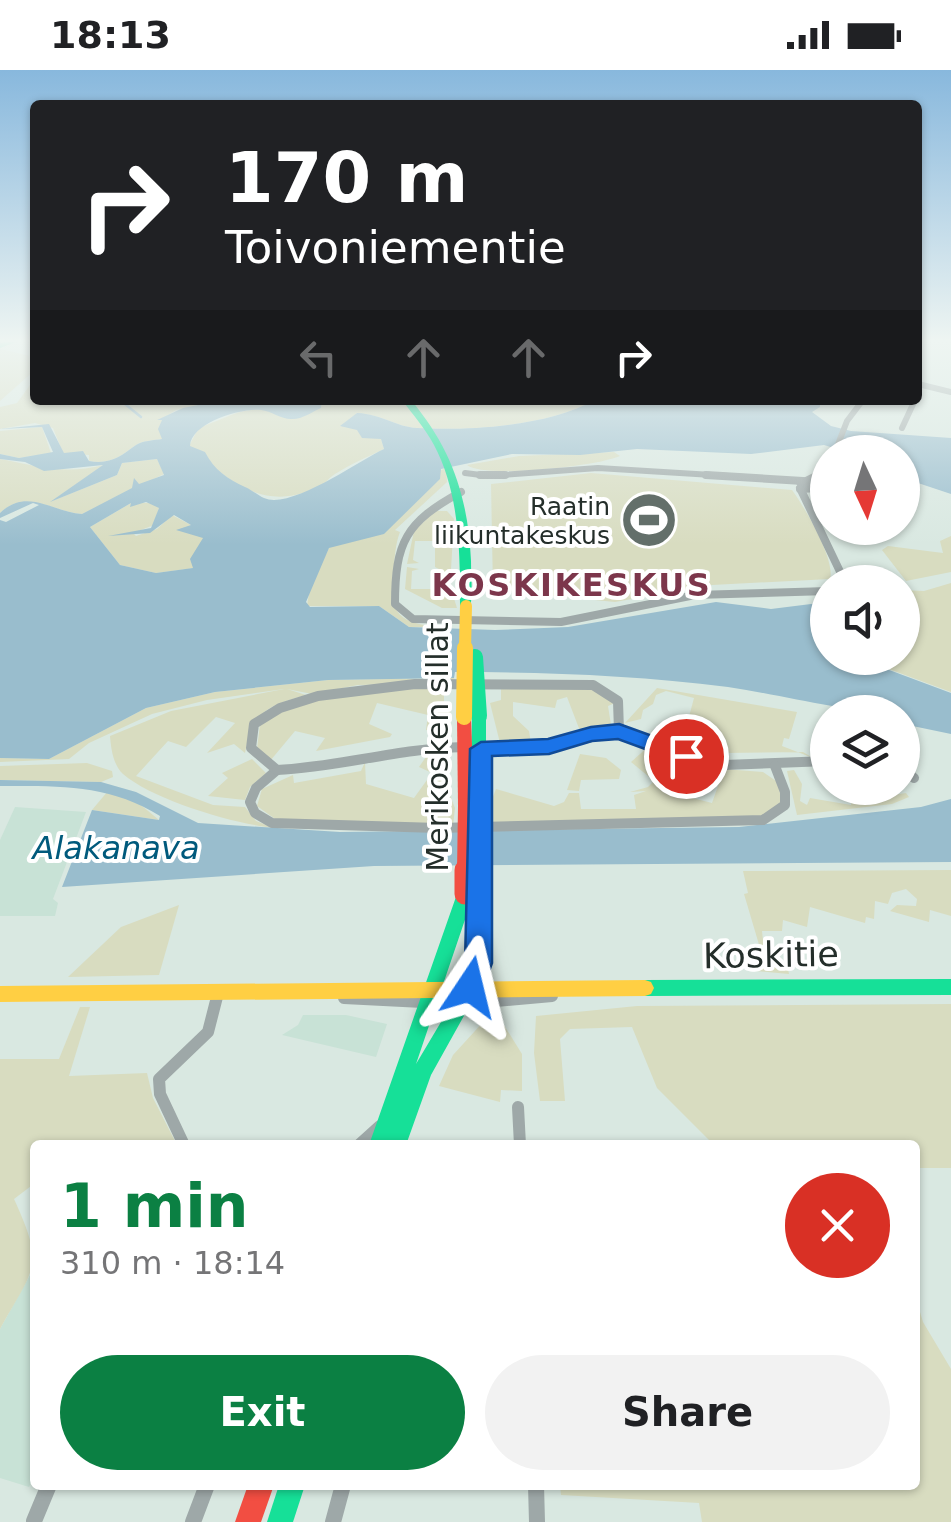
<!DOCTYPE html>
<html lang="en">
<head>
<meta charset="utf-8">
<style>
	:root { --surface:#fff; --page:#f2f2f2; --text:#202124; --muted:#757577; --accent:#0b8043 }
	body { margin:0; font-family:"DejaVu Sans",sans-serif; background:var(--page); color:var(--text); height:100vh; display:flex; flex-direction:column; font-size:38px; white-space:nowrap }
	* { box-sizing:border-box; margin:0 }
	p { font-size:32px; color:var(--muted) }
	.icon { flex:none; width:55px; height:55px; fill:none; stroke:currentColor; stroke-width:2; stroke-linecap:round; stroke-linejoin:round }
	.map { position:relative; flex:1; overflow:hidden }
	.sheet { position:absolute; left:30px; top:1070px; width:890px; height:350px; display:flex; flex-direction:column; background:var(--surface); border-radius:10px; box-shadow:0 2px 8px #0004 }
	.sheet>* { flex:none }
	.banner { position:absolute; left:30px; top:30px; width:892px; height:305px; border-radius:10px; box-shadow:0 2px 8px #0004; background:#202124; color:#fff; overflow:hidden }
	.needle { width:65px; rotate:176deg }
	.buttons { position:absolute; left:810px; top:365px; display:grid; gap:20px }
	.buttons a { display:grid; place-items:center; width:110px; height:110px; border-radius:50%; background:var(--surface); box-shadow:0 2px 8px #0004; font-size:50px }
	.pin { position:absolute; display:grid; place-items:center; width:85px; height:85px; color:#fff; margin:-42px; border:5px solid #fff; border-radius:50%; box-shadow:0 2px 10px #0007 }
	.me { position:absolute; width:110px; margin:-55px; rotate:10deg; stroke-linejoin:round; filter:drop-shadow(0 0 8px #0008) }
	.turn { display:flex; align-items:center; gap:35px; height:210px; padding:0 30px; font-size:45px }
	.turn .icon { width:130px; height:130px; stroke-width:2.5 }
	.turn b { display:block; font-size:70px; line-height:85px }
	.lanes { display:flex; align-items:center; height:95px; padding:0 30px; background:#0003; justify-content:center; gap:50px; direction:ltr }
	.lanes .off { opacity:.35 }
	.round { display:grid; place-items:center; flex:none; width:105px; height:105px; border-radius:52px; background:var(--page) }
	.overview { display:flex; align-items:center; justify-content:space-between; height:170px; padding:0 30px }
	h1 { font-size:60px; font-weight:700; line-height:75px; color:var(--accent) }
	.action { display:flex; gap:20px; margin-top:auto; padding:20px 30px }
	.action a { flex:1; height:115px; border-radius:60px; background:var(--accent); color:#fff; font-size:40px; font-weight:700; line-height:115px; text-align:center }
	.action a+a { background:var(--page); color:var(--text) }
	.status { display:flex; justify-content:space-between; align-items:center; height:70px; padding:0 50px; background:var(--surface); direction:ltr }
	.status svg { height:28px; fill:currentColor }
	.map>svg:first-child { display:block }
</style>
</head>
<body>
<div class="status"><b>18:13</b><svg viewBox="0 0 49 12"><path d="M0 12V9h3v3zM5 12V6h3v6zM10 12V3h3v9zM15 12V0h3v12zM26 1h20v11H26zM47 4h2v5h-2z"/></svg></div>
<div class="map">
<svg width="951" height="1452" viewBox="0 0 951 1452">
	<rect width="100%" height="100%" fill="#d9e8e1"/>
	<g fill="#c8e2d6">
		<path d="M15,737L86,742L53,829L58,833L55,846H0V770Z"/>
		<path d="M303,945H346L387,954L376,987L282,965L298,955Z"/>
		<path d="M35,1196V1405L29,1417L0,1408V1259Z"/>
	</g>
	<g fill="#d8dcc0">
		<path d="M0,279L35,287V300L0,331Z"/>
		<path d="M35,308V330H223L176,340L162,349V369C155,370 141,371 136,375C121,386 110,395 89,391V385L63,383L53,358L35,353L0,359V337L17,333Z"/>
		<path d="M322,330H594C551,356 467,361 417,358C396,357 382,344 356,343L357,360L381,369L384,379C367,387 351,394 335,404C328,408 325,415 317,418C262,442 230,412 189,376L199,357C216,353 234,341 252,340C287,338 279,355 321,338Z"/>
		<path d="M42,357L51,383L19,388L0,384V361Z"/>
		<path d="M614,382L620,386C598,396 483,409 467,395L519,386Z"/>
		<path d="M0,389C39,396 63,405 104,395L52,431L117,405L122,393L157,389L164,404L82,444C53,442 26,418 0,443Z"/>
		<path d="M446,397L447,412L395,460L400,462C395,474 395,489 393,502C387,551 406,555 450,557H409L379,536H307L310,517L329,478Z"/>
		<path d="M591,403L792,420C804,436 836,490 830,509L712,515L615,532L493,520L491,414Z"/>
		<path d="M131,433H152L159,438L154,455L133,463L136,466L157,459L172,445L191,455L186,459L204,468L194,498L156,503L120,495L90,457Z"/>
		<path d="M435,441H447L454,449L450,516L457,538H442L405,519L407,497L419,499L412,501L411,519H433L438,509L434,508L435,499L445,502L435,497V471H415L413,490L419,493L407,494L414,461Z"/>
		<path d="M951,466V502L906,511L882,480L888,476L943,483L940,471Z"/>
		<path d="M951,513V622L859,588H902L903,520L924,521Z"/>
		<path d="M454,608L455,613L358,615L312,624L287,619L306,625C266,636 253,642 245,683L234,674L207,683L235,653L216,647L186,677L168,671L136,706L213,735L245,737L256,751L274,758C234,754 153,730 123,704C113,695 111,678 110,666L171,641L284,619L207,630L152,644L89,673L69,689L0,692V688L49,689L146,638L215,622L328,610Z"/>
		<path d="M501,617H591L615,633L608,636L611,655L580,661L567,627L557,630L555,638L513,632V646L529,661L531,673H500L490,633L501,630Z"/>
		<path d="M444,618V632L451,633L448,669L420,674L431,672L434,662L426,660L428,645L377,633L369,654L392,664L390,667L316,681L325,668L295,661L270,691L257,679L260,654C309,615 384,619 444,618Z"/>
		<path d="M657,618L797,642L789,669L784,668L782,676L813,688L803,682L723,683V690L693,683L695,656L687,654L694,628L666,621L656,625L653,634L643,640L641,649L625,653Z"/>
		<path d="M650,675L678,688L669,719L656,712L661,720L712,733L724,699L763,702L779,713L781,734L763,746L492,755L489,737L496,719L554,736L564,732L569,723H579L581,739H636L634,725L646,721L630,722L648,717L654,711L631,692Z"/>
		<path d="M442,683L447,686L443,707L455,738L453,756L278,751L257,736L262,719L293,705L294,713L361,701L365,692L366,714L414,728L432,703L419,697L428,684Z"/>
		<path d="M580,684L606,688L621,700L619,709L581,710L579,721L567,720Z"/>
		<path d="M252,689L266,703L250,717L245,730L208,726L228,708L222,703Z"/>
		<path d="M87,693L112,701L113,707L101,712L0,710V696Z"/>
		<path d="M794,700L802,714L800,731L807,735L810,728L851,735L853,718H881L887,726L906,723L909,727L892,734L797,745L787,701Z"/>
		<path d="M108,721L136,731L159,750L92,740Z"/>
		<path d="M951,800V846L930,840L929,852L890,841L897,835L916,836L917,829L906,819L892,823L888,834L875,831L874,849L866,847L865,853L810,837L807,857L783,850L782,861H762L765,890L787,894L789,904L756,901L765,895L744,824L748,823L743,801Z"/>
		<path d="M179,835L159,905L68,907L121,857Z"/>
		<path d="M951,934V1098H915V1075H714L657,1018L632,957L570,959L560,969L565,1031H540L534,983L536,946L637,936Z"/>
		<path d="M80,937H90L69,1006L147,1003L153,1028L177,1075H35V1113L14,1129C45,1197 35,1196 0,1259V989H59Z"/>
		<path d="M485,950L502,952L522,984V1021L501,1020L500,1032L439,1016L453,985Z"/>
		<path d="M915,1225L923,1252L951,1299V1452H702L699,1433L561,1425L560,1415H915Z"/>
	</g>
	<g fill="#99bdcd" fill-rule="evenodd">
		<path d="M223,330H322L321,338C312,342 301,350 291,349C281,349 271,341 261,340C240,338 191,353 190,376L205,382C214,400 228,409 245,417C252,420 259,426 264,428C291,440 358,391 384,379L381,369L362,368L357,360L340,356L357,343C382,344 396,357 417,358C467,361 551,356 594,330H820V337L812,342L831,356L851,361L951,368V424L903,408L902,382H847L824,375L751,384L637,379L580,385L512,384L441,399L440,409L384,464L329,478L306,532L310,537L379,536L409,557L495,560L568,557L716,532L771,539L827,532L828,588H857L951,623V664L903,654L902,642C840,642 789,626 728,617C636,605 542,602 455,602L454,608L328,610L215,622L146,638L49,689L0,688V450L6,452L39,435L33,433L0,448V443C27,417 52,442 82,444L132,418L134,408L139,414L164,405L157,389L122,393L117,405L50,432L103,395L44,401L25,392L0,389V384L19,388L53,382L42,357L0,359L49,354L64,383L83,381L89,391C110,395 121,386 136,375C141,371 155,370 162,369L158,359L162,350H157L183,338ZM146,432L159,438L151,458L108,466L150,463L174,445L191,455L176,460L203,468L190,489L193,498L156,503L120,495L90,457L131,433L130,437Z"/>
		<path d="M0,710L101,712L136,722L198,753L340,762L739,757L921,737L951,729V792L374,796L62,817L92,740L159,750L160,746C109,714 58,716 0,716Z"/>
	</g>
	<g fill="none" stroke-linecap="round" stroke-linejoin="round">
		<path stroke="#99bdcd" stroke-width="2.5" d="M120,330L141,347"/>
		<g stroke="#9ea8a8" stroke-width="6">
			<path d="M918,314L951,322"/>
			<path d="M902,358L915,330"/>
			<path d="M835,382L847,351L863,330"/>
			<path d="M465,403L489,406L598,398L745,407"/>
			<path d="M813,407L827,400"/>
		</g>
		<g stroke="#9ea8a8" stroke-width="8">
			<path d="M480,405H505"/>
			<path d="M706,405L803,411"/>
			<path d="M806,411L818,405"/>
			<path d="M800,412H813L819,418L800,419"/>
			<path d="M800,418L845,512"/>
			<path d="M461,422C406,452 395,472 395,534L413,549L561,552L695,525L828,521"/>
		</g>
		<g stroke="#9ea8a8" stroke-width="10">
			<path d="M481,679L549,677L619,661L695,690L724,695L828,691"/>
			<path d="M902,699L914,708"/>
			<path d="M277,700L256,718L250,732L255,743L272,753L438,758L763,750L785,735V722L775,696"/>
			<path d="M277,700L251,678L254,654L280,638L318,626L415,614L593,615L618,631L619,661"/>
			<path d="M277,700C340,697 400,678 464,677"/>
		</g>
		<g stroke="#9ea8a8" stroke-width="12">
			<path d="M344,928L462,934L552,926"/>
			<path d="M518,1037L520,1075"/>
			<path d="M184,1075L160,1024L159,1009L208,962L218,923"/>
			<path d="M359,1075L380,1056"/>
		</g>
		<g stroke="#9ea8a8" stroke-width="16">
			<path d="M536,1415L537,1452"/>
			<path d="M34,1451L49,1415"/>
			<path d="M193,1452L207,1415"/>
			<path d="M333,1452L343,1415"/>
		</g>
		<g fill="#16e098" fill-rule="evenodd">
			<path d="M6,272H16L0,278V273Z"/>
			<path d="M402,330H411C452,379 468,427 471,491C471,507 473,524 470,539H462L460,536C460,482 460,424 434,375C425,358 413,345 402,330Z"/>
			<path d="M479,641L486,646V736L478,742L470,736L472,646Z"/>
			<path d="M465,817L471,819L473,823L479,821L485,823L487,828L488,893L480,917L431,1005L406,1075H369L457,824L459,819ZM471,832L470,893L463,915L416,994Z"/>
			<path d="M951,909V925L645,926L639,924L636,918L639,912L645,910Z"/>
			<path d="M279,1415H305L293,1452H267Z"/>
		</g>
		<path fill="#ffcf43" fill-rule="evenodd" d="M645,910L651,912L654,918L651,924L645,926L0,932V916Z"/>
		<g fill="#f24e42" fill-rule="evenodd">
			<path d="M464,642L471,647L474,736L466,742L458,736L457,647Z"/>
			<path d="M248,1415H274L261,1452H235Z"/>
		</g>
		<g stroke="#16e098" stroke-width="16">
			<path d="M475,587L479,646"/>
			<path d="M478,736L479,802"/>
		</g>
		<path stroke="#16e098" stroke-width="21" d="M479,800V828"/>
		<path stroke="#ffcf43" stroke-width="12" d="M465,580L466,536"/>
		<path stroke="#ffcf43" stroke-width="16" d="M464,647L465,578"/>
		<path stroke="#f24e42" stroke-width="16" d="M465,802L466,736"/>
		<path stroke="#f24e42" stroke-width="21" d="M465,824V800"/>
	</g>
	<linearGradient id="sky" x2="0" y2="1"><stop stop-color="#88b8dd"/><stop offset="0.57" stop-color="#eef5f2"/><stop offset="1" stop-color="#eef5f2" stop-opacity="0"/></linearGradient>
	<rect width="951" height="475" fill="url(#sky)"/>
	<path fill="#1a73e8" stroke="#114b97" stroke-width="2.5" d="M619,654L694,681L697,686L686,694L618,669L592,671L549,684L492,686V893L480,926H461L457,917L465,893L470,679L481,672L548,669L591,657Z"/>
	<defs>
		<g id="stadium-disc" transform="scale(2.875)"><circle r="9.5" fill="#636f6a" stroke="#fff"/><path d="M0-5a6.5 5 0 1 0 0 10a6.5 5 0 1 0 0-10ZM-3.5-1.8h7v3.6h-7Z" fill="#fff"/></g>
	</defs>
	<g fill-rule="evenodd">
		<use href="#stadium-disc" x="649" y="450"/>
	</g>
	<g text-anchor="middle" stroke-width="8" stroke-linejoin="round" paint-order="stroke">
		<g font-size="25" fill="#242e2a" stroke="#fff" text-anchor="end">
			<text x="610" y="445">Raatin<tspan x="610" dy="29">liikuntakeskus</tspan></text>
		</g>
		<g font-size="30" fill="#242e2a" stroke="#fff">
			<text transform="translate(438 677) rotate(-90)" y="10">Merikosken sillat</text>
		</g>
		<g font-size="32" font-weight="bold" letter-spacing="2.5" fill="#7c364b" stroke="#fff">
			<text x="572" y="526">KOSKIKESKUS</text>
		</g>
		<g font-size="32" font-style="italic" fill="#005a7c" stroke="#fff">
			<text x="116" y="789">Alakanava</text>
		</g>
		<g font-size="35" fill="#242e2a" stroke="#fff">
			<text transform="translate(771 885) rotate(-1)" y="12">Koskitie</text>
		</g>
	</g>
</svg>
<div class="buttons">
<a><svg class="needle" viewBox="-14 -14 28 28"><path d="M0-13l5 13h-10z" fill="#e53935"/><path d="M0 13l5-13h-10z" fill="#757577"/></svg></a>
<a><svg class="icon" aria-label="sound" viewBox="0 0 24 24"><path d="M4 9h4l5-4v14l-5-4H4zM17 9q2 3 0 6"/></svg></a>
<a><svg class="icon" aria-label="layers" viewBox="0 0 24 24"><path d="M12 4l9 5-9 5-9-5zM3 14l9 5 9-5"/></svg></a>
</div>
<div class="pin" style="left:686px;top:686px;background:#d93025"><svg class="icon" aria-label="arrive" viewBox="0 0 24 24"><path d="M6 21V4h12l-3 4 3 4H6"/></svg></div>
<svg class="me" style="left:470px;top:917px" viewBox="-20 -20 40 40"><path d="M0-17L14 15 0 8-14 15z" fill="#1a73e8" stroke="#fff" stroke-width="4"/></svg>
<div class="banner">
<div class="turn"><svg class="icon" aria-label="right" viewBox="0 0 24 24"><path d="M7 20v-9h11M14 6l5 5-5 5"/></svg><div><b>170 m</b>Toivoniementie</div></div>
<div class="lanes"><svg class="icon off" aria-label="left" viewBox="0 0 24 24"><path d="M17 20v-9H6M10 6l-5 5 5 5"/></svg><svg class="icon off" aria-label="ahead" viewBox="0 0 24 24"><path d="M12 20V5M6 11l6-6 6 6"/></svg><svg class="icon off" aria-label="ahead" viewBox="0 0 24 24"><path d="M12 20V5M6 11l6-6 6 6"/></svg><svg class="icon" aria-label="right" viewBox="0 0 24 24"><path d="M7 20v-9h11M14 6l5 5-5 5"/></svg></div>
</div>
<section class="sheet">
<div class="overview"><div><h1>1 min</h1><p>310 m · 18:14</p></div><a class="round" style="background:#d93025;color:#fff"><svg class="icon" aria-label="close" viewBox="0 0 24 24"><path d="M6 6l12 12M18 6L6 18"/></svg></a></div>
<div class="action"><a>Exit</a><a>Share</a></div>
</section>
</div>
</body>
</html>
